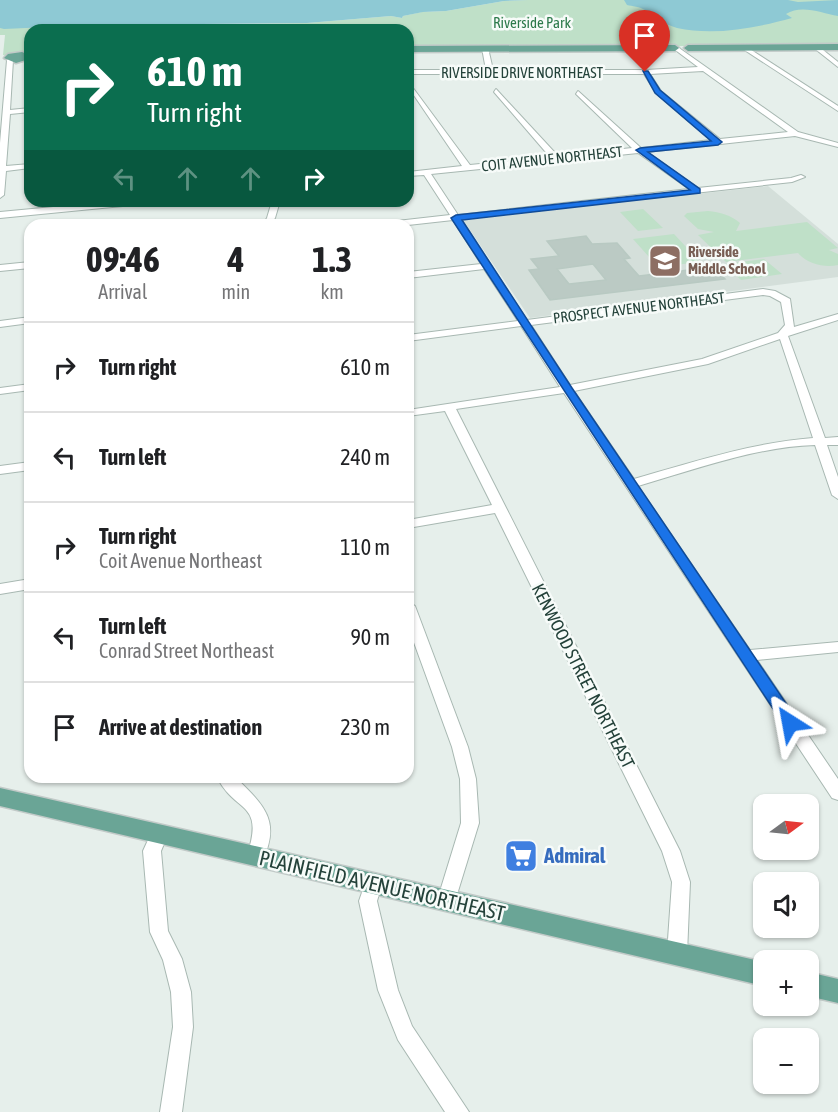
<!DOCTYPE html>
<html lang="en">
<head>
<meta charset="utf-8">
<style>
	:root { --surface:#fff; --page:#f6f6f6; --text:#202124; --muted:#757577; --line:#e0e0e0 }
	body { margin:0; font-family:"Asap Condensed",sans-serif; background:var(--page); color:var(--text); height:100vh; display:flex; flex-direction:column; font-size:22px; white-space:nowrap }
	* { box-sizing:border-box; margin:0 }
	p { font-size:20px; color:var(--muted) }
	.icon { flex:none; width:33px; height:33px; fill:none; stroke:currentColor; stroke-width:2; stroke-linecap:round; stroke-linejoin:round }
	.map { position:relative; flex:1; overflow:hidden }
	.drawer { position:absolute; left:24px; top:219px; width:390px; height:564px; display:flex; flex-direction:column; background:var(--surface); border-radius:18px; box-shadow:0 2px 4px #0004 }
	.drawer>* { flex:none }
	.banner { position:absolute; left:24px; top:24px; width:390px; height:183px; border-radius:18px; box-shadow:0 2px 4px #0004; background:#0b6e4f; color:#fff; overflow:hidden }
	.needle { width:39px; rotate:75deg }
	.buttons { position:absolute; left:753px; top:794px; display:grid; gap:12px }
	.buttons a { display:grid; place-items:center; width:66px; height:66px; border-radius:12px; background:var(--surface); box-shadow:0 2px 4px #0004; font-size:30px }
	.pin { position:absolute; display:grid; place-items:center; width:51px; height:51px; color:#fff; margin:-62px -26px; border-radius:50% 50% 50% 0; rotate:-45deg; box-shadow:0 0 6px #0007 }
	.pin .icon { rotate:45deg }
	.me { position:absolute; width:66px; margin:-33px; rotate:326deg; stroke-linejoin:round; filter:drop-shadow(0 0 4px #0008) }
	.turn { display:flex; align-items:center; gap:21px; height:126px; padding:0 24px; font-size:27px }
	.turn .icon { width:78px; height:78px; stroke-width:2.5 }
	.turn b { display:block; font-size:42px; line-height:51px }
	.lanes { display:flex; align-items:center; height:57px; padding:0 24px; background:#0003; justify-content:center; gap:30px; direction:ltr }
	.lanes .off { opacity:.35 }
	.eta { display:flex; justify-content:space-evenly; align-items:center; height:102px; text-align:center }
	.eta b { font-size:36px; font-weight:700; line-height:42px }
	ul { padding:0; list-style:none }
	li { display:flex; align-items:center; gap:18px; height:90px; padding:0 24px; border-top:2px solid var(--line) }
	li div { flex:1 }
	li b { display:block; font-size:22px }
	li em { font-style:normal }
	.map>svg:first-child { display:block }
</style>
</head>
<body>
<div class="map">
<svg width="838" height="1112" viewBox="0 0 838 1112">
	<rect width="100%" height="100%" fill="#e6efeb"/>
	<path fill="#d4dfda" d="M768,186L838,244V277L530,318L463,220Z"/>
	<g fill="#bfe0c8">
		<path d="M528,0H838V45L408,48V30H30V54L6,56L3,55L5,35H0V28L37,27L307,23L391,16L402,18L403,16L422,12L446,11L504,1Z"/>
		<path d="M643,209L663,228L638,231L620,212Z"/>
		<path d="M708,211C720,212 731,215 740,223L736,231L807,222L838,248L829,250L838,254V265C825,268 807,264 798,253L726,262L698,235L714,232L698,229L684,216L687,213Z"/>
		<path d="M674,234L700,262L658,267L633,239Z"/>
		<path d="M764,259L782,274L741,280L724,264Z"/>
	</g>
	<g fill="#8ec9d4">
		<path d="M0,0H528L504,1L446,11L423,12L403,16L402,18L391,16L307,23L92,25L4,29L0,28Z"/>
		<path d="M624,0H788L798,2L838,0V16C822,13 801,4 786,14L792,18C756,28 714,36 677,28C663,24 656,17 645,10C640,7 632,6 627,5Z"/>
	</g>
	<path fill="#bbcac4" stroke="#b8c9c2" stroke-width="1.5" fill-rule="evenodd" d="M586,236L592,244L617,243L630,258L624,259L639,276L713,267L725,279L550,300L529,270L539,269L531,259L559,256L547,241ZM593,264L606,280L569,284L557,269Z"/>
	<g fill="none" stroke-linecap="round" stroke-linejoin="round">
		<g stroke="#a8b8b2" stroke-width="2">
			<g id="minor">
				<path d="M485,46L488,48L493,70H646L698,67L674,49L679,48L798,132L838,143V147L795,136L647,152L698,188L791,178L801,175L805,177L792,182L461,219L527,320L763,289L775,291L790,299L794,327L838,314V320L788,336L825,438L838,437V445H827L838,477V499L832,495L815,445C755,447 696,469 638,486L750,650L838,642V652L757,660L838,779V800L832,798L564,393L456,409L680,851L690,882L687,954L684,960L677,963L670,960L667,954L672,882L662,851L495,513L408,528V520L492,505L445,411L408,416V410L560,387L521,326L408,341V335L518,321L484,269L408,278V272L481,264L453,220L408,225H384L388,222L450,215L424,175L408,176V172L462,166L409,88H413L470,165L550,157L494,92L496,89L558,156L632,148L576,94L578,91L641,148L711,140L656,93L644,74H408V70H486L482,48ZM703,71L788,132L720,139L661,91L650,74ZM638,153L689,189L458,215L431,174ZM763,295L770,296L781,302L785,325L778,333L702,359L570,385L531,325ZM780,339L813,438C751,443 693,462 634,479L574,391L708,364Z"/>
				<path d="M745,46L838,106V111L743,49Z"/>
				<path d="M814,46H818L838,62V67L814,48Z"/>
				<path d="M10,58L13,60L10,110L30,108V112L10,114L6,166L30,164V168L6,171L4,195L0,198V143L7,60Z"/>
				<path d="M117,201H147L143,204L0,218V212Z"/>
				<path d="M272,201H280L275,218L270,225H262L267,218Z"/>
				<path d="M30,262V268L0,271V265Z"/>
				<path d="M30,317V323L0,327V321Z"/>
				<path d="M30,384V390L0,394V388Z"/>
				<path d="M30,462V470L0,474V466Z"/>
				<path d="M30,579V589L0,594V584Z"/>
				<path d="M408,601L415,606L468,747L476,779L479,823L455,901L452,907L446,909L440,907L437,901L461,823L460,779L452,747L408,626Z"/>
				<path d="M217,777H235C263,804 282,821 262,861L256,864L250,861L247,856C265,800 236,815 217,777Z"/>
				<path d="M159,827L165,829L168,834L161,851L168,931L182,959L191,992L193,1027L182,1112H160L173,1027L171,992L163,960L150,932L143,851L153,829Z"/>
				<path d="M373,876L379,878L382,884L377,901L398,990L412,1026L469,1112H445L398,1040L378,990L359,901L367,878Z"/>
			</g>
		</g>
		<g stroke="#c2cac8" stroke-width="3">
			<g id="major">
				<path d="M838,44V50L688,51L684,48L688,45Z"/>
				<path d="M408,46L675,45L679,48L675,51L408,52Z"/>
				<path d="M22,52L29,55V59L16,63L4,58L8,54Z"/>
				<path d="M0,788L764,962V986L0,806Z"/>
				<path d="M808,972L838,979V1003L808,996Z"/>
			</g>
		</g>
		<use href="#minor" fill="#fff" fill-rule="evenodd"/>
		<use href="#major" fill="#6aa596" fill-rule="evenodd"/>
	</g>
	<path fill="#1a73e8" stroke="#114b97" stroke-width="1.5" d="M643,71H648L660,90L722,142L718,145L648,152L700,189V193L462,220L572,388L796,718L798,723L796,727L790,729L785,727L451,218L456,215L690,190L636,150L640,148L711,141L655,93Z"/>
	<defs>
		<g id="school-square" transform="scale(1.725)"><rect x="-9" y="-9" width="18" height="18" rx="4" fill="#8d6e63" stroke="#f7fbf9"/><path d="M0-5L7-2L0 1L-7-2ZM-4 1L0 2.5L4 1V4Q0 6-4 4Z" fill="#fff"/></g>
		<g id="supermarket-square" transform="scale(1.725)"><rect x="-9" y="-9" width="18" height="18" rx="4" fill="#3f7fe0" stroke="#f7fbf9"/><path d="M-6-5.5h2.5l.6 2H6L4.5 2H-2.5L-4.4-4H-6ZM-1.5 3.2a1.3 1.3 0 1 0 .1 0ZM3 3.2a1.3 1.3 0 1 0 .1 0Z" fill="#fff"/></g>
	</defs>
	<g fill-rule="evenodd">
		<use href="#school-square" x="665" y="261"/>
		<use href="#supermarket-square" x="521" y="856"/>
	</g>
	<g text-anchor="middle" stroke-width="5" stroke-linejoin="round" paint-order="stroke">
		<g font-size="15" fill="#2d7a4b" stroke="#f7fbf9">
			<text x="532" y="28">Riverside Park</text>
		</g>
		<g font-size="15" fill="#24423a" stroke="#f7fbf9">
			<text x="522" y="78">RIVERSIDE DRIVE NORTHEAST</text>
			<text transform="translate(552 159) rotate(-6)" y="5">COIT AVENUE NORTHEAST</text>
			<text transform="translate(639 308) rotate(-7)" y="5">PROSPECT AVENUE NORTHEAST</text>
		</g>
		<g font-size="15" font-weight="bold" fill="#785e54" stroke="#f7fbf9" text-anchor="start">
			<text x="688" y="257">Riverside<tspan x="688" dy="17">Middle School</tspan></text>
		</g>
		<g font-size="18" fill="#24423a" stroke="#f7fbf9">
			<text transform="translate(583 676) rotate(63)" y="6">KENWOOD STREET NORTHEAST</text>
		</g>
		<g font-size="21" font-weight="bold" fill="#366cbe" stroke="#f7fbf9" text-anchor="start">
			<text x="544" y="863">Admiral</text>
		</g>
		<g font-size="21" fill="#24423a" stroke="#f7fbf9">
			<text transform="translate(382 886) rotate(13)" y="7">PLAINFIELD AVENUE NORTHEAST</text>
		</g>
	</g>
</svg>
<div class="buttons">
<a><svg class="needle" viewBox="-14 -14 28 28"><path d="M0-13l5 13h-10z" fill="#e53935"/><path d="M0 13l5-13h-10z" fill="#757577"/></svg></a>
<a><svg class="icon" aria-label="sound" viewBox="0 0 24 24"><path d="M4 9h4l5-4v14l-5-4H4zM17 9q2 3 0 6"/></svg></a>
<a>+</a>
<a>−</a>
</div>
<div class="pin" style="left:645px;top:72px;background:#d93025"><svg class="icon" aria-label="arrive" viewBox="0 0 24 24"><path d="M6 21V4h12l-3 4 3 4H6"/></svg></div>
<svg class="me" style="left:790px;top:723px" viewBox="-20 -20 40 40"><path d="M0-17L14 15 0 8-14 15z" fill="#1a73e8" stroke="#fff" stroke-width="4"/></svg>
<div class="banner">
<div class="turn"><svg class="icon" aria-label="right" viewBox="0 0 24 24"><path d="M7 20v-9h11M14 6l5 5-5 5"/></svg><div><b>610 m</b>Turn right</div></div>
<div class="lanes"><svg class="icon off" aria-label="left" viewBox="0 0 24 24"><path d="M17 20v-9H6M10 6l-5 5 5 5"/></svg><svg class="icon off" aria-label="ahead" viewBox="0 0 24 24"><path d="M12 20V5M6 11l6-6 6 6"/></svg><svg class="icon off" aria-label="ahead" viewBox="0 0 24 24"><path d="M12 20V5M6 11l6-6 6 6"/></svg><svg class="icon" aria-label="right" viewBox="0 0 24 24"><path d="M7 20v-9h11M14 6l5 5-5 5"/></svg></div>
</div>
<section class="drawer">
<div class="eta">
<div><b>09:46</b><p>Arrival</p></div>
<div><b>4</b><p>min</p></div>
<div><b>1.3</b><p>km</p></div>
</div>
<ul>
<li><svg class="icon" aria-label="right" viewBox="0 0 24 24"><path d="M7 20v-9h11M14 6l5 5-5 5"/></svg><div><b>Turn right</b></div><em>610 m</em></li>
<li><svg class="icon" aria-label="left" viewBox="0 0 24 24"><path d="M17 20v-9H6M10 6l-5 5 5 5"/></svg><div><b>Turn left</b></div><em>240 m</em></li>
<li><svg class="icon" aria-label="right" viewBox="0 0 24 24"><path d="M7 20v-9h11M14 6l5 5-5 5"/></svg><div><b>Turn right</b><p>Coit Avenue Northeast</p></div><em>110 m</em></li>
<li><svg class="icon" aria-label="left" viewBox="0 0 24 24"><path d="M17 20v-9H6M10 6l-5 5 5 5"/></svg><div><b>Turn left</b><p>Conrad Street Northeast</p></div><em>90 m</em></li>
<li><svg class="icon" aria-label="arrive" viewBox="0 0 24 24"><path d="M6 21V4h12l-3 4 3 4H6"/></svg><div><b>Arrive at destination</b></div><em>230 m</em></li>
</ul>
</section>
</div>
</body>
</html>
